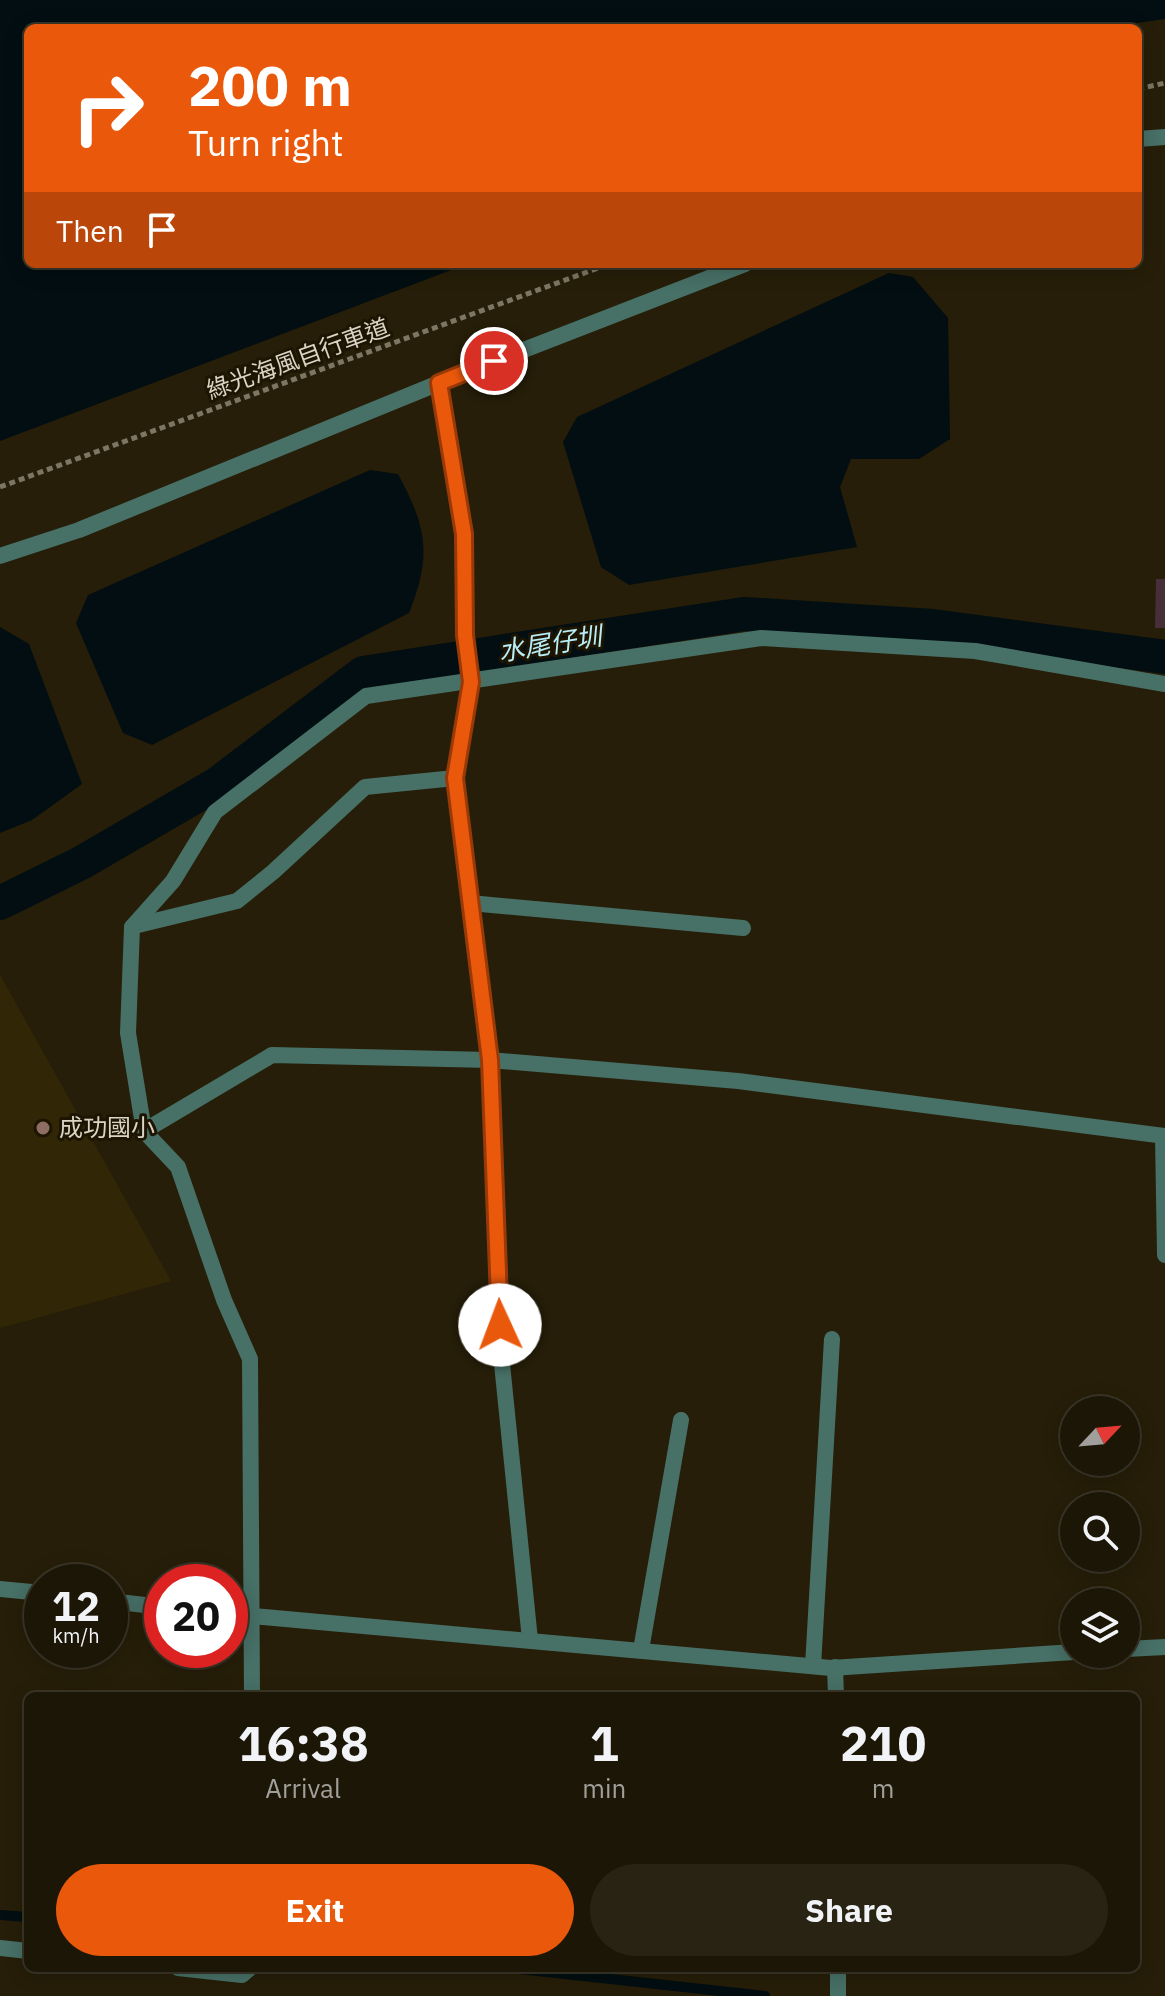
<!DOCTYPE html>
<html lang="en">
<head>
<meta charset="utf-8">
<style>
	:root { --surface:#1c1606; --page:#292314; --text:#f1f3f6; --muted:#a09f9b; --line:#3a3528; --accent:#ea580c }
	body { margin:0; font-family:"IBM Plex Sans","Noto Sans TC",sans-serif; background:var(--page); color:var(--text); height:100vh; display:flex; flex-direction:column; font-size:30px; white-space:nowrap }
	* { box-sizing:border-box; margin:0 }
	p { font-size:26px; color:var(--muted) }
	.icon { flex:none; width:44px; height:44px; fill:none; stroke:currentColor; stroke-width:2; stroke-linecap:round; stroke-linejoin:round }
	.map { position:relative; flex:1; overflow:hidden }
	.details { position:absolute; left:24px; top:1692px; width:1116px; height:280px; display:flex; flex-direction:column; background:var(--surface); border-radius:12px; box-shadow:0 4px 20px #0003,0 0 0 2px var(--line) }
	.details>* { flex:none }
	.guide { position:absolute; left:24px; top:24px; width:1118px; height:244px; border-radius:12px; box-shadow:0 4px 20px #0003,0 0 0 2px var(--line); background:#ea580c; color:#fff; overflow:hidden }
	.needle { width:52px; rotate:64deg }
	.tools { position:absolute; left:1060px; top:1396px; display:grid; gap:16px }
	.tools a { display:grid; place-items:center; width:80px; height:80px; border-radius:50%; background:var(--surface); box-shadow:0 4px 20px #0003,0 0 0 2px var(--line); font-size:40px }
	.speed { position:absolute; left:24px; top:1564px; display:flex; gap:16px; font-size:40px; font-weight:700; text-align:center }
	.speed>* { display:grid; place-content:center; width:104px; height:104px; border-radius:50%; background:var(--surface); box-shadow:0 4px 20px #0003,0 0 0 2px var(--line); line-height:1 }
	.speed small { font-size:20px; font-weight:400 }
	.speed .limit { border:12px solid #d22; background:#fff; color:#111 }
	.pin { position:absolute; display:grid; place-items:center; width:68px; height:68px; color:#fff; margin:-34px; border:4px solid #fff; border-radius:50%; box-shadow:0 2px 8px #0007 }
	.me { position:absolute; width:88px; margin:-44px; rotate:358deg; stroke-linejoin:round; filter:drop-shadow(0 0 6px #0008) }
	.turn { display:flex; align-items:center; gap:28px; height:168px; padding:0 32px; font-size:36px }
	.turn .icon { width:104px; height:104px; stroke-width:2.5 }
	.turn b { display:block; font-size:56px; line-height:68px }
	.then { display:flex; align-items:center; height:76px; padding:0 32px; background:#0003; gap:16px; font-size:30px }
	.eta { display:flex; justify-content:space-evenly; align-items:center; height:136px; text-align:center }
	.eta b { font-size:48px; font-weight:700; line-height:56px }
	.primary-button { display:flex; gap:16px; margin-top:auto; padding:16px 32px }
	.primary-button a { flex:1; height:92px; border-radius:48px; background:var(--accent); color:#fff; font-size:32px; font-weight:700; line-height:92px; text-align:center }
	.primary-button a+a { background:var(--page); color:var(--text) }
	.map>svg:first-child { display:block }
</style>
</head>
<body>
<div class="map">
<svg width="1165" height="1996" viewBox="0 0 1165 1996">
	<rect width="100%" height="100%" fill="#261e08"/>
	<path fill="#312707" d="M0,975L171,1281L0,1328Z"/>
	<g fill="#020e11">
		<path d="M0,0H1165V19L1101,28H28V264H467L0,441Z"/>
		<path d="M889,273L913,277L948,318L950,439L919,459H851L840,487L857,547L629,585L601,567L563,442L577,417Z"/>
		<path d="M370,470L398,474C427,528 432,555 409,613L152,745L123,733L76,623L88,595Z"/>
		<path d="M0,627L29,644L82,784L32,820L0,833Z"/>
	</g>
	<g fill="none" stroke-linecap="round" stroke-linejoin="round">
		<g stroke="#020e11" stroke-width="10">
			<path d="M0,1915L28,1917"/>
			<path d="M510,1968L765,1996"/>
		</g>
		<path stroke="#020e11" stroke-width="34" d="M0,903L81,863L217,784L363,673L744,614L933,626L1165,657"/>
	</g>
	<path fill="#462f39" d="M1156,579H1165V628H1155Z"/>
	<g fill="none" stroke-linecap="round" stroke-linejoin="round">
		<g stroke="#7c7663" stroke-width="5" stroke-dasharray="6 4" stroke-linecap="butt">
			<path d="M1138,89L1165,83"/>
			<path d="M0,487L609,264"/>
		</g>
		<g stroke="#477067" stroke-width="16">
			<path d="M439,383L464,534L465,635L471,682L455,778L490,1060L501,1354L530,1640"/>
			<path d="M470,903L743,928"/>
			<path d="M134,926L237,901L273,872L365,787L455,778"/>
			<path d="M132,927L173,881L215,812L366,696L761,638L975,651L1165,684"/>
			<path d="M144,1131L272,1055L490,1060L738,1081L1165,1136"/>
			<path d="M1163,1136L1165,1255"/>
			<path d="M641,1650L681,1420"/>
			<path d="M813,1666L832,1339"/>
			<path d="M835,1667L836,1696"/>
			<path d="M838,1968V1996"/>
		</g>
		<g stroke="#477067" stroke-width="16">
			<path d="M1138,139L1165,137"/>
			<path d="M0,556L79,530L439,383L745,264"/>
			<path d="M132,927L128,1033L144,1131L178,1167L224,1300L250,1359L252,1696"/>
			<path d="M0,1589L42,1593"/>
			<path d="M110,1601L162,1607"/>
			<path d="M230,1614L831,1668L1074,1652"/>
			<path d="M1126,1649L1165,1647"/>
			<path d="M0,1948L28,1951"/>
			<path d="M178,1968L242,1975L250,1968"/>
		</g>
	</g>
	<g fill="none" stroke-linecap="round" stroke-linejoin="round">
		<g stroke="#983908" stroke-width="20">
			<path id="route" d="M494,361L439,383L464,534L465,635L471,682L455,778L490,1060L500,1325"/>
		</g>
		<use href="#route" stroke="#ea580c" stroke-width="14"/>
	</g>
	<circle fill="#8d6e63" stroke="#1d1501" stroke-width="3" cx="43" cy="1128" r="8"/>
	<g text-anchor="middle" stroke-width="6" stroke-linejoin="round" paint-order="stroke">
		<g font-size="24" fill="#d9d4c6" stroke="#1d1501">
			<text transform="translate(298 359) rotate(-20)" y="8">綠光海風自行車道</text>
		</g>
		<g font-size="24" fill="#d9d4c6" stroke="#1d1501" text-anchor="start">
			<text x="59" y="1136">成功國小</text>
		</g>
		<g font-size="26" font-style="italic" fill="#b8ecf6" stroke="#1d1501">
			<text transform="translate(550 644) rotate(-9)" y="9">水尾仔圳</text>
		</g>
	</g>
</svg>
<div class="tools">
<a><svg class="needle" viewBox="-14 -14 28 28"><path d="M0-13l5 13h-10z" fill="#e53935"/><path d="M0 13l5-13h-10z" fill="#a09f9b"/></svg></a>
<a><svg class="icon" aria-label="search" viewBox="0 0 24 24"><circle cx="10" cy="10" r="6"/><path d="M15 15l6 6"/></svg></a>
<a><svg class="icon" aria-label="layers" viewBox="0 0 24 24"><path d="M12 4l9 5-9 5-9-5zM3 14l9 5 9-5"/></svg></a>
</div>
<div class="speed"><div>12<small>km/h</small></div><div class="limit">20</div></div>
<div class="pin" style="left:494px;top:361px;background:#d93025"><svg class="icon" aria-label="arrive" viewBox="0 0 24 24"><path d="M6 21V4h12l-3 4 3 4H6"/></svg></div>
<svg class="me" style="left:500px;top:1325px" viewBox="-20 -20 40 40"><circle r="19" fill="#fff"/><path d="M0-13L10 11 0 6-10 11z" fill="#ea580c"/></svg>
<div class="guide">
<div class="turn"><svg class="icon" aria-label="right" viewBox="0 0 24 24"><path d="M7 20v-9h11M14 6l5 5-5 5"/></svg><div><b>200 m</b>Turn right</div></div>
<div class="then">Then<svg class="icon" aria-label="arrive" viewBox="0 0 24 24"><path d="M6 21V4h12l-3 4 3 4H6"/></svg></div>
</div>
<section class="details">
<div class="eta">
<div><b>16:38</b><p>Arrival</p></div>
<div><b>1</b><p>min</p></div>
<div><b>210</b><p>m</p></div>
</div>
<div class="primary-button"><a>Exit</a><a>Share</a></div>
</section>
</div>
</body>
</html>
